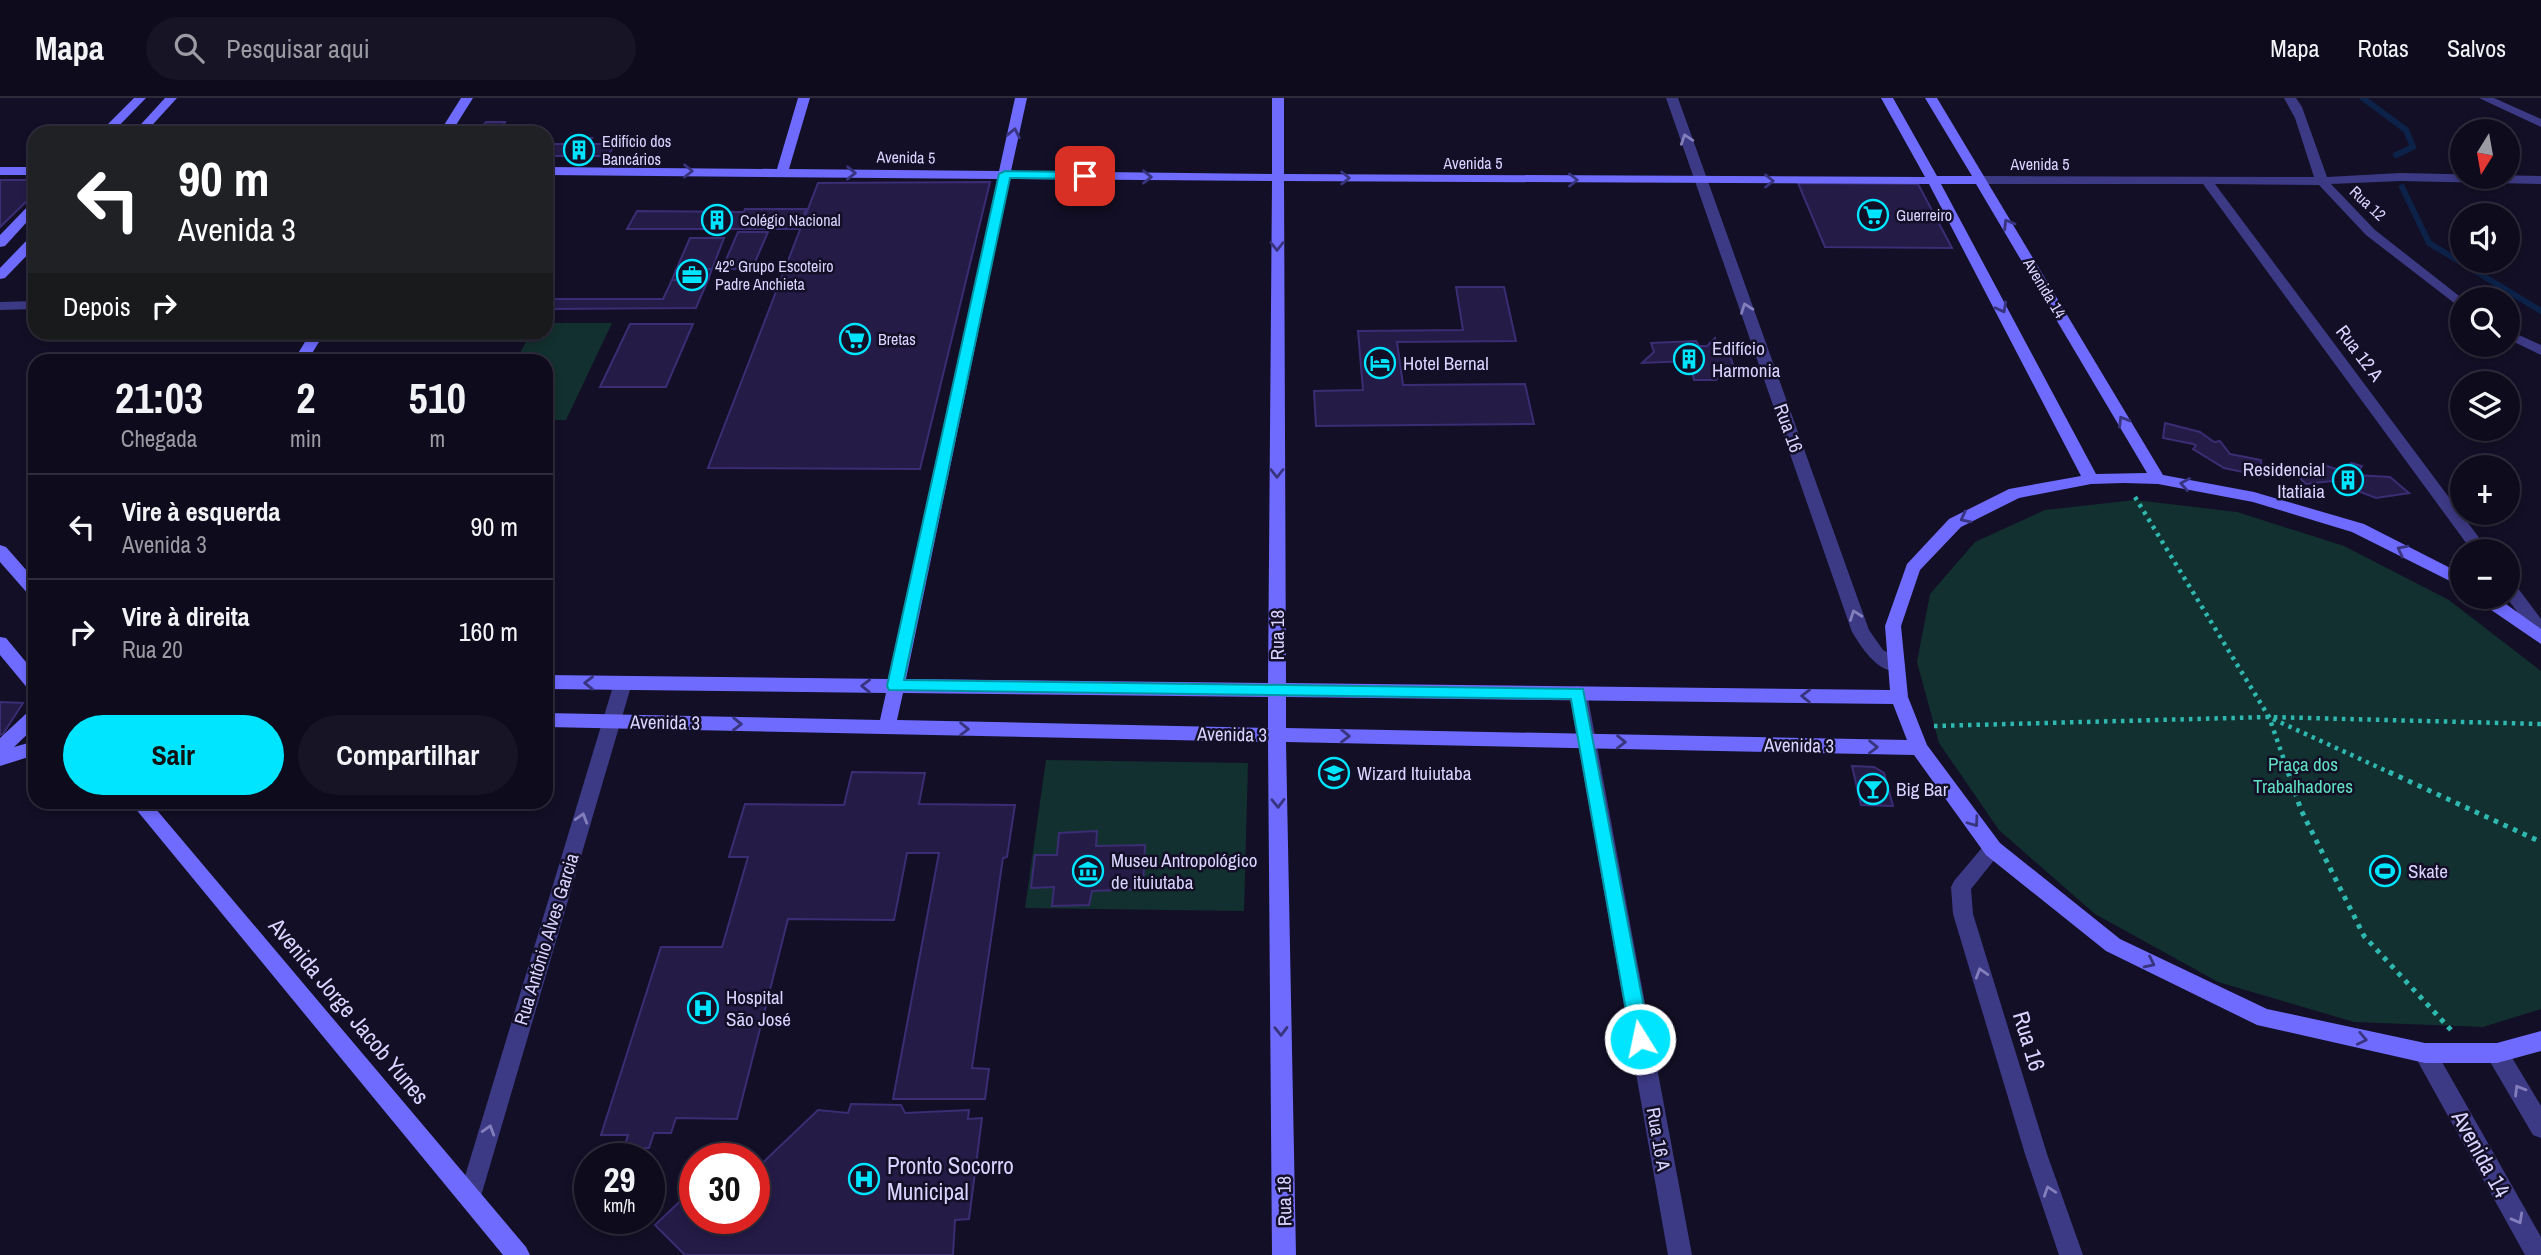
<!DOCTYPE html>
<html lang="pt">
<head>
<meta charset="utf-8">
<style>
	:root { --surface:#0e0b1c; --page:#171425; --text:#f1f3f6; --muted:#9b9ba3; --line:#2e2b3b; --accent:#00e5ff }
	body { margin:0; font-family:"Archivo Narrow",sans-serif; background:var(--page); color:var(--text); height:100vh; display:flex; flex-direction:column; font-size:26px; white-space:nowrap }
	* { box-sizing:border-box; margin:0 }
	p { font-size:23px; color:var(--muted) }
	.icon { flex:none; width:38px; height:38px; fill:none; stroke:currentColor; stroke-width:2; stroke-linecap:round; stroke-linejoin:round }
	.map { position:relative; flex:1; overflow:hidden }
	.drawer { position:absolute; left:28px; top:256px; width:525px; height:455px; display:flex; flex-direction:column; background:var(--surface); border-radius:21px; box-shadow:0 4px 10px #0003,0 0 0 2px var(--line) }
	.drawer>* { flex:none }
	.guide { position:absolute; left:28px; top:28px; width:525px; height:214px; border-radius:21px; box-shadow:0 4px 10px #0003,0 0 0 2px var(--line); background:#202124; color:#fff; overflow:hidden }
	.needle { width:46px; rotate:191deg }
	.fabs { position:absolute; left:2450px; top:21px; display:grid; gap:14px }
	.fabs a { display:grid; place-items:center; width:70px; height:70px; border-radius:50%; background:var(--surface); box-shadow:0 4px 10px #0003,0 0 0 2px var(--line); font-size:35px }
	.speed { position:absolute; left:574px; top:1045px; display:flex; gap:14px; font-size:35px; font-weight:700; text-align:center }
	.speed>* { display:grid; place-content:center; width:91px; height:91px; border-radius:50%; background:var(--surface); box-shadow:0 4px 10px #0003,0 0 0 2px var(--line); line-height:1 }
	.speed small { font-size:18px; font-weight:400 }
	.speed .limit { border:10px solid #d22; background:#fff; color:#111 }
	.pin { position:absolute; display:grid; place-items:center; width:60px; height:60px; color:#fff; margin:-30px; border-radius:14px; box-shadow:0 4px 10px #0006 }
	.me { position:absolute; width:77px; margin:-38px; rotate:350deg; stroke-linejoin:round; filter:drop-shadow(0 0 5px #0008) }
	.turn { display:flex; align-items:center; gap:24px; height:147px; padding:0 35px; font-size:32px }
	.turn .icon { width:91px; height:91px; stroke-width:2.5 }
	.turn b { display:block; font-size:49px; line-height:60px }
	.then { display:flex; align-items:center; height:66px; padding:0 35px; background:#0003; gap:14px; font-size:26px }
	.eta { display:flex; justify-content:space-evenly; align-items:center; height:119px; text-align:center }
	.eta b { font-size:42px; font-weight:700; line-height:49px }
	.primary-button { display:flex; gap:14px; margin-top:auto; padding:14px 35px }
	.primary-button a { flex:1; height:80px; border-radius:42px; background:var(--accent); color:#111; font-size:28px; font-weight:700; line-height:80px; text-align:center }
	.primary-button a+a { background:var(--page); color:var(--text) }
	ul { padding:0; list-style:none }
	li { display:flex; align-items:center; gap:21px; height:105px; padding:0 35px; border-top:2px solid var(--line) }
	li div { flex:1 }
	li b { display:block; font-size:26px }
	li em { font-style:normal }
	header { display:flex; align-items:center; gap:42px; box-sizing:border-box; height:98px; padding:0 35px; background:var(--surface); border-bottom:2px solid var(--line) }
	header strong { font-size:33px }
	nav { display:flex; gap:38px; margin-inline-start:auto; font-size:24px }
	.search { width:490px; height:63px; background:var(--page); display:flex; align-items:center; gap:18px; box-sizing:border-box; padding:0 24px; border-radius:38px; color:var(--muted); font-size:26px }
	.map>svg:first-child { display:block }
</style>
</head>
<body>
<header>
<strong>Mapa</strong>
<div class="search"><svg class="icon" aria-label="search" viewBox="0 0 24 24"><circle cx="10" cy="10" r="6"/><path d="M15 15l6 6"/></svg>Pesquisar aqui</div>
<nav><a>Mapa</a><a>Rotas</a><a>Salvos</a></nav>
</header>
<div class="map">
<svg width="2541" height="1157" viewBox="0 0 2541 1157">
	<rect width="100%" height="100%" fill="#130f26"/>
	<g fill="#12302f">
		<path d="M546,225H612L566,322H546V262H516L531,235L546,234Z"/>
		<path d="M2135,402L2237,414L2344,448L2449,502L2541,573V911L2483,929L2354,924L2218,884L2095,816L1999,732L1939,645L1917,564L1930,496L1975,444L2045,412Z"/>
		<path d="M1046,662L1248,665L1244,813L1025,810Z"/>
	</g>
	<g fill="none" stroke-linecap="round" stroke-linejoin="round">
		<g stroke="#0c2248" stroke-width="6">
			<path d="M2363,0L2406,32L2413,49L2396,57"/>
			<path d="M2402,89L2429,145L2541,213"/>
		</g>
	</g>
	<g fill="#241b47" stroke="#3b2d73" stroke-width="2">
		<path d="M486,24H505L498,35H478Z"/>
		<path d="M583,40H592L588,46H615L608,58H546V46H580Z"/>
		<path d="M0,82H35V95L0,129Z"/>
		<path d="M990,84L920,371L708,370L818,85Z"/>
		<path d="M1798,85L1918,86L1952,150L1825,149Z"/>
		<path d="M745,111H806L798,131H627L637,113L744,114Z"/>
		<path d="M738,134H768L752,171H722Z"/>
		<path d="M690,140H724L712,171L676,172Z"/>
		<path d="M712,171L708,182H672L676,172Z"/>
		<path d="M672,182H708L696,210L546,211V193H553L548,201H663Z"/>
		<path d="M1456,189H1504L1516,243L1397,244L1403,287L1525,286L1534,326L1316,328L1314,293L1363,292L1358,233L1463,232Z"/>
		<path d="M630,226H693L666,289H600Z"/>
		<path d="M1715,240L1720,255H1729L1733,267L1716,282H1694L1690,263L1642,265L1654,254L1651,245L1696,243L1699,248H1707Z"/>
		<path d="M2165,325L2200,334L2214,344L2220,343L2230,356L2261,362L2262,378L2224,370L2193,351L2196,348L2193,346L2163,340Z"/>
		<path d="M2351,365L2362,368L2356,377L2390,379L2409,395L2376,400L2332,383L2306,386L2289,369L2324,367L2345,374Z"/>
		<path d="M0,604L23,605L3,636L0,637Z"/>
		<path d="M1852,668L1874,669L1884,675L1893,708L1861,707Z"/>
		<path d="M852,674L925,675L919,706L1015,707L1007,759L1003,760L972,970L989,971L985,1001H893L939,755H907L894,822L788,821L737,1021L676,1020L671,1035H654L649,1050H624L628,1037H601L661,849H722L748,759H729L745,706L844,707Z"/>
		<path d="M1097,733L1096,748L1145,747L1143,791L1092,793L1089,807L1052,808L1054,789L1031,790L1035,757H1057L1059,735Z"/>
		<path d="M851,1006L901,1007L905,1015L969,1012L968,1021L982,1020L969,1121L955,1122L953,1157H685L655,1127L695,1089V1120H754V1073L818,1012L848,1015Z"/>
	</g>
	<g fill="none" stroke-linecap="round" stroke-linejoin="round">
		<g stroke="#2fb8b0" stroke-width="4.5" stroke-dasharray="3.5 5" stroke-linecap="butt">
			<path d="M2135,399L2269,619L2289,676"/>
			<path d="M2273,621L2393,676"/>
			<path d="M1934,628L2269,619L2541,626"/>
		</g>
		<g stroke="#2fb8b0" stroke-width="5" stroke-dasharray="4.5 6" stroke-linecap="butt">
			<path d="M2288,674L2301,712L2364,838L2451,932"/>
			<path d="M2389,674L2541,744"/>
		</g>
		<g fill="#3d3a85" fill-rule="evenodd">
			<path d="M1666,0H1678L1869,532L1883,552L1902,562L1905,567L1902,572C1880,579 1862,550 1852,534Z"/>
			<path d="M2284,0H2296L2302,9L2327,79L2400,75L2541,78V86L2400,83L2331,86L2375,132L2463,201L2462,211L2366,137L2319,87L2215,86L2489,453H2472L2203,86H1982L1976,82L1982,78L2314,79L2295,20Z"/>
			<path d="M2479,0H2494L2541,21V29Z"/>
			<path d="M35,203V211L0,212V204Z"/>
			<path d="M2508,232L2541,247V257L2508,241Z"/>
			<path d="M2508,483L2514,485L2541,521V539L2535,537L2506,499Z"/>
			<path d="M623,578L629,580L632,585L481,1098L478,1106L470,1109L462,1106L459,1098L614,585L617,580Z"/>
			<path d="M1578,588L1584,590L1587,595L1692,1157H1668L1569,595L1572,590Z"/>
			<path d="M1993,743L2000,745L2003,751L1971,791L1973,816L2047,1056L2083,1157H2059L2025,1056L1953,816L1951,789L1954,783L1986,745Z"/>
			<path d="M2425,945L2433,948L2541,1139V1157H2525L2417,962L2414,955L2417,948Z"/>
			<path d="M2497,945L2505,948L2541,1008V1040L2533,1037L2489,962L2486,955L2489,948Z"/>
		</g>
		<g fill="#6f6bff" fill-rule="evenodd">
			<path d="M134,0H146L112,35H99Z"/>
			<path d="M165,0H177L145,35H133Z"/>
			<path d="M461,0H473L451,35H439Z"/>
			<path d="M798,0H810L789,71L999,73L1015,0H1027L1011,73L1272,76V0H1284V76L1925,79L1881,0H1893L1937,78H1972L1925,0H1937L2163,377L2254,394L2364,426L2462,476V489L2352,434L2253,404L2158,386L2124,385L2091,386L2019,400L1961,429L1920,472L1901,528L1908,599L1927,647L2000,745L2120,841L2267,911L2425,945H2497L2541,933V953L2497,965H2425L2257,927L2106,853L1986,757L1914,657L1286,644L1296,1157H1272L1268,644L546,629V615L880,622L886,595L546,591V577L888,581L998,81L546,77V69L777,71ZM1010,81L1272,83L1268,585L906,581ZM1284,83L1929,86L2081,378L2009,391L1949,421L1907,466L1885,528L1890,592L1286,585ZM1941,86H1976L2147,375L2096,376ZM903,595L1268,599V630L897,622ZM1286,599L1893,606L1907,642L1286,630Z"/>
			<rect x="0" y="69" width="35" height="8"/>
			<path d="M35,104V115L5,148L0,149V137L31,105Z"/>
			<path d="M35,138V149L5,180L0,181V170L30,139Z"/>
			<path d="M311,234H325L308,262H294Z"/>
			<path d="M0,447L6,449L35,482V499L29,497L0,464Z"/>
			<path d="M2476,499H2496L2541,531V546L2478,503Z"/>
			<path d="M0,539L6,540L35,575V594L29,592L0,557Z"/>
			<path d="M35,611V629L14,649L35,643V657L0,668V640L29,613Z"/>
			<path d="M130,704H150L526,1149L530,1157H503Z"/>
		</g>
	</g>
	<defs><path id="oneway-chevron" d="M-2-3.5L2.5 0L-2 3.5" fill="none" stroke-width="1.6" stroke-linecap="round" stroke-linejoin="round" transform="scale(1.75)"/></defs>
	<g stroke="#38347d">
		<use href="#oneway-chevron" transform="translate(1014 35) rotate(-78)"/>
		<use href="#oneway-chevron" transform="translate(688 73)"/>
		<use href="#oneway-chevron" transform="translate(851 75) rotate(1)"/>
		<use href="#oneway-chevron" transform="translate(1147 79) rotate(1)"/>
		<use href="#oneway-chevron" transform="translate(1345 80)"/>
		<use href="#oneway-chevron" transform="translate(1573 82)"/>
		<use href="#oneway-chevron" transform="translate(1769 83)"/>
		<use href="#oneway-chevron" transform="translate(2008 126) rotate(-121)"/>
		<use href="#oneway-chevron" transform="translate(1277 148) rotate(90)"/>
		<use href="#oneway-chevron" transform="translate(2002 210) rotate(62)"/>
		<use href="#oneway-chevron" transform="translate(2123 323) rotate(-121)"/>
		<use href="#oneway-chevron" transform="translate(1277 375) rotate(90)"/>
		<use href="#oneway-chevron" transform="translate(2185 386) rotate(-170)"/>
		<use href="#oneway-chevron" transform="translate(1965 420) rotate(153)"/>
		<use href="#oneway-chevron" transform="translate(2402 452) rotate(-153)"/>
		<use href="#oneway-chevron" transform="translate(589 585) rotate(-179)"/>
		<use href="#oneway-chevron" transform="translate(866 588) rotate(-179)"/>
		<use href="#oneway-chevron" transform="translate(1806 598) rotate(-179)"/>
		<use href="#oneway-chevron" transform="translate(737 626) rotate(1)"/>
		<use href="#oneway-chevron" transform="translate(964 631) rotate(1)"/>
		<use href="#oneway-chevron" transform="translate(1345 638) rotate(1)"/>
		<use href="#oneway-chevron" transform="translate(1621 644) rotate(1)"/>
		<use href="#oneway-chevron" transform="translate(1873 649) rotate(1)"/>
		<use href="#oneway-chevron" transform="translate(1278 705) rotate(89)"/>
		<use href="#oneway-chevron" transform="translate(1974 724) rotate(54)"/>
		<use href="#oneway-chevron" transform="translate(2150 865) rotate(26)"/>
		<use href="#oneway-chevron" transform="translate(1281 933) rotate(89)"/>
		<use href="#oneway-chevron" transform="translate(2362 941) rotate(12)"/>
	</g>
	<g stroke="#837fbc">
		<use href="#oneway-chevron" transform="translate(1686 41) rotate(-109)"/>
		<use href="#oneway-chevron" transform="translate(1746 210) rotate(-110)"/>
		<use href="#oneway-chevron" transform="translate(1855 517) rotate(-110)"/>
		<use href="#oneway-chevron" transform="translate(582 720) rotate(-73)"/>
		<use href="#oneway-chevron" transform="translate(1981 875) rotate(-107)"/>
		<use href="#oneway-chevron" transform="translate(2519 992) rotate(-121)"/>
		<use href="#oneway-chevron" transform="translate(489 1032) rotate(-73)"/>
		<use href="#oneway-chevron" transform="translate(2049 1093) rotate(-109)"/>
		<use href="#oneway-chevron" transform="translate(2518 1121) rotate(61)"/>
	</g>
	<path fill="#00e5ff" stroke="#0095a6" stroke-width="2" d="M1005,73L1085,74L1091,78L1085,81L1010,80L904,582L1583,591L1650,941L1647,947L1640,950L1634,947L1631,941L1571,601L889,592L887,588L999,76Z"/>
	<defs>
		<g id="building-ring" transform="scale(1.575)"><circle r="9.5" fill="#130f26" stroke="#00e5ff" stroke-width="1.5"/><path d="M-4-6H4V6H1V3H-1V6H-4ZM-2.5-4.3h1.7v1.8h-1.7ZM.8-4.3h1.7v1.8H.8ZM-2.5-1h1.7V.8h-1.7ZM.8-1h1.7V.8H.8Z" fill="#00e5ff"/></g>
		<g id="supermarket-ring" transform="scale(1.575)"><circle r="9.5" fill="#130f26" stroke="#00e5ff" stroke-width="1.5"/><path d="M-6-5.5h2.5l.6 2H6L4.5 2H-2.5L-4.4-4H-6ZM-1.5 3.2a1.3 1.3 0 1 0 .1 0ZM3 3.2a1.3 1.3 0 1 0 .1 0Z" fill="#00e5ff"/></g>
		<g id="office-ring" transform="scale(1.575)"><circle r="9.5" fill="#130f26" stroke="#00e5ff" stroke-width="1.5"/><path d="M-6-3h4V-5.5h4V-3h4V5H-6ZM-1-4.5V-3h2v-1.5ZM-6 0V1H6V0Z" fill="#00e5ff"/></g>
		<g id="hotel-ring" transform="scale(1.575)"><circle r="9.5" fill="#130f26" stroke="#00e5ff" stroke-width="1.5"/><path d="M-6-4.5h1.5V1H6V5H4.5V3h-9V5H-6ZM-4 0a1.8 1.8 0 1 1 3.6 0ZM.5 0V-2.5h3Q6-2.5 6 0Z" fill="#00e5ff"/></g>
		<g id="school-ring" transform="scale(1.575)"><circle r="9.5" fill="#130f26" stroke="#00e5ff" stroke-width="1.5"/><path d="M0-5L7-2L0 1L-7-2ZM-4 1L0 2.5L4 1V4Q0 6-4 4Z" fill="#00e5ff"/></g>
		<g id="bar-ring" transform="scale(1.575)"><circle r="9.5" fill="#130f26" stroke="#00e5ff" stroke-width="1.5"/><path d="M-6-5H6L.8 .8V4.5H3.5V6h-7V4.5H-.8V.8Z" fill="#00e5ff"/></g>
		<g id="museum-ring" transform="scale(1.575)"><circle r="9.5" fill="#130f26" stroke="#00e5ff" stroke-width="1.5"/><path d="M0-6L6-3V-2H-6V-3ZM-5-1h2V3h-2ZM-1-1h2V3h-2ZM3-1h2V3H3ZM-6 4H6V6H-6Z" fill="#00e5ff"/></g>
		<g id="stadium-ring" transform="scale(1.575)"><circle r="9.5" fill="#130f26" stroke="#00e5ff" stroke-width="1.5"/><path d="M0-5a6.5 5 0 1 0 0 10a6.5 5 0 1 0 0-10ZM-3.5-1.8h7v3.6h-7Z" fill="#00e5ff"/></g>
		<g id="hospital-ring" transform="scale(1.575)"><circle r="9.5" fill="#130f26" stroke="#00e5ff" stroke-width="1.5"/><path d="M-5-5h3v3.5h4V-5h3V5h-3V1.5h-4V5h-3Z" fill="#00e5ff"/></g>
	</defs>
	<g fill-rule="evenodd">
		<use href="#building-ring" x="579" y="52"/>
		<use href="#supermarket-ring" x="1873" y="117"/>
		<use href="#building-ring" x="717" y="122"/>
		<use href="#office-ring" x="692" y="177"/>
		<use href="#supermarket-ring" x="855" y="241"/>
		<use href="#building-ring" x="1689" y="261"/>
		<use href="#hotel-ring" x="1380" y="265"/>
		<use href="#building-ring" x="2348" y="382"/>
		<use href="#school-ring" x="1334" y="675"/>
		<use href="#bar-ring" x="1873" y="691"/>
		<use href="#museum-ring" x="1088" y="773"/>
		<use href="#stadium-ring" x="2385" y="773"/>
		<use href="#hospital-ring" x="703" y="910"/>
		<use href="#hospital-ring" x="864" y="1081"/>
	</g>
	<g text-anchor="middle" stroke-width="5" stroke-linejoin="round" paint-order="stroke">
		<g font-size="16" fill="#d9d4ff" stroke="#130f26" text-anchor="start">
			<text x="602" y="49">Edifício dos<tspan x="602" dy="18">Bancários</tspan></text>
			<text x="1896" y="123">Guerreiro</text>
			<text x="740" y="128">Colégio Nacional</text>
			<text x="715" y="174">42º Grupo Escoteiro<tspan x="715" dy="18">Padre Anchieta</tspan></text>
			<text x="878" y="247">Bretas</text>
		</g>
		<g font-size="16" fill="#d9d4ff" stroke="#130f26">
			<text transform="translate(906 59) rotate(1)" y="6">Avenida 5</text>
			<text x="1473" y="71">Avenida 5</text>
			<text x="2040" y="72">Avenida 5</text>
			<text transform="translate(2368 105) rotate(43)" y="6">Rua 12</text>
			<text transform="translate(2045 190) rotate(59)" y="6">Avenida 14</text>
		</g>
		<g font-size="19" fill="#d9d4ff" stroke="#130f26" text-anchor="start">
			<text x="1712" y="257">Edifício<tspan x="1712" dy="22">Harmonia</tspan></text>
			<text x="1403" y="272">Hotel Bernal</text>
			<text x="2325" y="378" text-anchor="end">Residencial<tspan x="2325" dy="22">Itatiaia</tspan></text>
			<text x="1357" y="682">Wizard Ituiutaba</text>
			<text x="1896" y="698">Big Bar</text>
			<text x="1111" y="769">Museu Antropológico<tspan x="1111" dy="22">de ituiutaba</tspan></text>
			<text x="2408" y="780">Skate</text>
			<text x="726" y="906">Hospital<tspan x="726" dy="22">São José</tspan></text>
		</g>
		<g font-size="19" fill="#d9d4ff" stroke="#130f26">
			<text transform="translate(2360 255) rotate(53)" y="7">Rua 12 A</text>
			<text transform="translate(1789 330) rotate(70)" y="7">Rua 16</text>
			<text transform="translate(1277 537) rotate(-90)" y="7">Rua 18</text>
			<text transform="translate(665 624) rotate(1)" y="7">Avenida 3</text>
			<text transform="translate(1232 636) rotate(1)" y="7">Avenida 3</text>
			<text transform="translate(1799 647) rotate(1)" y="7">Avenida 3</text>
			<text transform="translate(546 841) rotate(-73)" y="7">Rua Antônio Alves Garcia</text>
			<text transform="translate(1659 1041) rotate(80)" y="7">Rua 16 A</text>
			<text transform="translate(1284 1103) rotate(-91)" y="7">Rua 18</text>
		</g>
		<g font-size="19" fill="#5fe0c0" stroke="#130f26">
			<text x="2303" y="673">Praça dos<tspan x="2303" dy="22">Trabalhadores</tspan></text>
		</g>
		<g font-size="23" fill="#d9d4ff" stroke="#130f26">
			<text transform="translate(349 913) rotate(50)" y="8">Avenida Jorge Jacob Yunes</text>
			<text transform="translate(2029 943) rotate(73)" y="8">Rua 16</text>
			<text transform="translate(2481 1056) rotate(61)" y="8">Avenida 14</text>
		</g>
		<g font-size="23" fill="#d9d4ff" stroke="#130f26" text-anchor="start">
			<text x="887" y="1076">Pronto Socorro<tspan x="887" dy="26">Municipal</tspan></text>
		</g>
	</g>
</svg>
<div class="fabs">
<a><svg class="needle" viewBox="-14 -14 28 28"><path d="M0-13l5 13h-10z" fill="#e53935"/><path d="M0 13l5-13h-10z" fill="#9b9ba3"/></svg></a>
<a><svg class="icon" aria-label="sound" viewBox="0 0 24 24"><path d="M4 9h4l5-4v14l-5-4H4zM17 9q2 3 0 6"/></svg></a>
<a><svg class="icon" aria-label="search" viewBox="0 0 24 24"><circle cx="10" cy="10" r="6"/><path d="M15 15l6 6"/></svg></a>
<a><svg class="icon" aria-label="layers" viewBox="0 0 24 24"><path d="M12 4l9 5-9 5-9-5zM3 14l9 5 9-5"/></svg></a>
<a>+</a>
<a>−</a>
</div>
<div class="speed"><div>29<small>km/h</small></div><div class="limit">30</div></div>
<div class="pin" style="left:1085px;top:78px;background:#d93025"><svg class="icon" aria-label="arrive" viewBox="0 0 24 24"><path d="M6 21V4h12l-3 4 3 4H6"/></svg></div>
<svg class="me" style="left:1640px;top:941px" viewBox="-20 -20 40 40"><circle r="17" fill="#00e5ff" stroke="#fff" stroke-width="3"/><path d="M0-11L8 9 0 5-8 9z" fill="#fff"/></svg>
<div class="guide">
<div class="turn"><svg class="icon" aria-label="left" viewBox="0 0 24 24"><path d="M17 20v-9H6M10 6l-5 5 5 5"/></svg><div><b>90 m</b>Avenida 3</div></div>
<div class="then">Depois<svg class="icon" aria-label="right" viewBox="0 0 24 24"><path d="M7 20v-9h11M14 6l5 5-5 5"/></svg></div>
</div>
<section class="drawer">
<div class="eta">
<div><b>21:03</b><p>Chegada</p></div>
<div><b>2</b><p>min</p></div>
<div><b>510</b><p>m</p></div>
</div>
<ul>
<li><svg class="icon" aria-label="left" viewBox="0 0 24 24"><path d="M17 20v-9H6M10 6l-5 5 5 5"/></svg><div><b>Vire à esquerda</b><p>Avenida 3</p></div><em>90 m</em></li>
<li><svg class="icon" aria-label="right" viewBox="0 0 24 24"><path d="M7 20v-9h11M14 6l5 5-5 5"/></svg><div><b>Vire à direita</b><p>Rua 20</p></div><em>160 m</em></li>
</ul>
<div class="primary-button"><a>Sair</a><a>Compartilhar</a></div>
</section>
</div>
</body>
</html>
